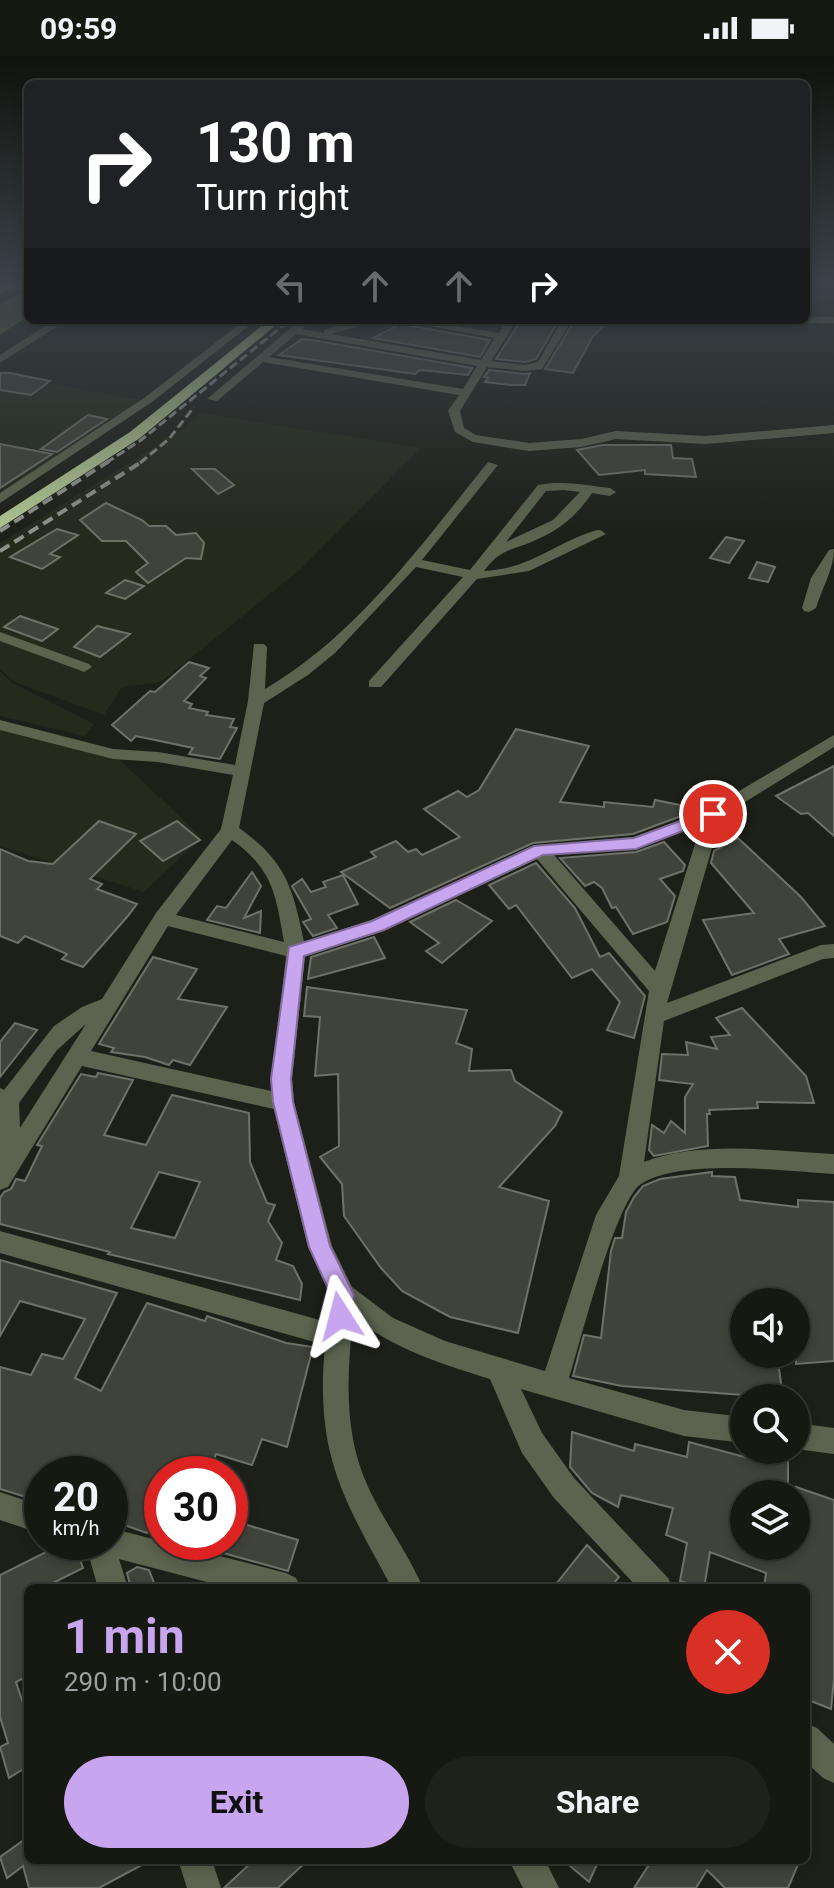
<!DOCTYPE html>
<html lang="en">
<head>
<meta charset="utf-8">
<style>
	:root { --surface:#161812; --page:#1f211b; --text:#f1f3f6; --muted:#9ea09f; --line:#353732; --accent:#c7a6ef }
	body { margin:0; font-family:Roboto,sans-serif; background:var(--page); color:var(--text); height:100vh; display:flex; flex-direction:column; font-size:30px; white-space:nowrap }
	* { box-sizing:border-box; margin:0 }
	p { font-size:26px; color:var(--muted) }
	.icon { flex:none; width:44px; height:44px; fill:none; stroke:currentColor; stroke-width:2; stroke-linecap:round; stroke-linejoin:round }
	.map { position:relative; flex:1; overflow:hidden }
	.details { position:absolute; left:24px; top:1528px; width:786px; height:280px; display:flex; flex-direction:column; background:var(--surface); border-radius:12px; box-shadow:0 4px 12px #0003,0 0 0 2px var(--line) }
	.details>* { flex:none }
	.guide { position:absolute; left:24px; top:24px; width:786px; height:244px; border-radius:12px; box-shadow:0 4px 12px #0003,0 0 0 2px var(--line); background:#202124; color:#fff; overflow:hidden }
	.controls { position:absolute; left:730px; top:1232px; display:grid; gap:16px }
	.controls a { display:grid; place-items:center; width:80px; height:80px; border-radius:50%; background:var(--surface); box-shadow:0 4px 12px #0003,0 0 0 2px var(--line); font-size:40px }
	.speed { position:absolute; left:24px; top:1400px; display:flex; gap:16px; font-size:40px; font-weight:700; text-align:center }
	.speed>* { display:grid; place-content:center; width:104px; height:104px; border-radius:50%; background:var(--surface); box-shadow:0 4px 12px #0003,0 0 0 2px var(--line); line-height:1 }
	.speed small { font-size:20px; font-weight:400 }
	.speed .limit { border:12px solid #d22; background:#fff; color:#111 }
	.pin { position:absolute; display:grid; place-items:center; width:68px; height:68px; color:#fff; margin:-34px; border:4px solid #fff; border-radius:50%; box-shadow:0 2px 8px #0007 }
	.me { position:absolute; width:88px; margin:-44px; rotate:351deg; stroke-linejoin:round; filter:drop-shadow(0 0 6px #0008) }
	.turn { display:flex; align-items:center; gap:28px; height:168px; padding:0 40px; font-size:36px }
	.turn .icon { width:104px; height:104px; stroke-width:2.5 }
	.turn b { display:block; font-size:56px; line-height:68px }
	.lanes { display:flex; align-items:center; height:76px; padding:0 40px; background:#0003; justify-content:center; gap:40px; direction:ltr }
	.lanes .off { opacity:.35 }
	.round { display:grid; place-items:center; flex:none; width:84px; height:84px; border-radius:42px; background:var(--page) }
	.head { display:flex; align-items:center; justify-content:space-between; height:136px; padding:0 40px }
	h1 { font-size:48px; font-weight:700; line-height:60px; color:var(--accent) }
	.button { display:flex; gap:16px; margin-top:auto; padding:16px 40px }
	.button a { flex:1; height:92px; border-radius:48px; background:var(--accent); color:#111; font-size:32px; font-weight:700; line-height:92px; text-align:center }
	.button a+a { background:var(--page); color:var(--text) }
	.status { display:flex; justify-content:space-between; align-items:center; height:56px; padding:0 40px; background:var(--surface); direction:ltr }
	.status svg { height:22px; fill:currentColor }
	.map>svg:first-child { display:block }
</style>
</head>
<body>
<div class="status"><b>09:59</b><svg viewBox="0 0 49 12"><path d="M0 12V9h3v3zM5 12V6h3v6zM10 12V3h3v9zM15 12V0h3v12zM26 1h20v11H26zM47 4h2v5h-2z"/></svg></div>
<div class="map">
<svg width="834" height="1832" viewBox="0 0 834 1832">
	<rect width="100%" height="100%" fill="#1d2018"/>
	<g fill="#242a1c">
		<path d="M0,319L142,344L0,438Z"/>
		<path d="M201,357L421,392L302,512L161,626L122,631L104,659L15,626L0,613V487L161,387L164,381L174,380Z"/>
		<path d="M0,615L12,627L94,668L85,680L0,660Z"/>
		<path d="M0,672L113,698L202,781L144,836L0,790Z"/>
	</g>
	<path fill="#536333" d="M28,239V260L0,279V256Z"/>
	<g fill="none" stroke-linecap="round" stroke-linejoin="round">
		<path fill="#536333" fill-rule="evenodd" d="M28,234V247L0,262V248Z"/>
	</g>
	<g fill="#40433a" stroke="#6e7268" stroke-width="2" fill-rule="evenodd">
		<path d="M521,264H559L536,303L525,306L496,303Z"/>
		<path d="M575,264H609L593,280L573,317L545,313Z"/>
		<path d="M400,268L490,284L480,301L373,282Z"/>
		<path d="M302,283L318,285L472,312L468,319L420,314L415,318L279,299Z"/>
		<path d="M489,314L525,318L530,317L525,329H511L485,326L488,322L484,321Z"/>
		<path d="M0,317H10L50,325L31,339L0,334Z"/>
		<path d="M88,359L107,363L57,396L41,393Z"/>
		<path d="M0,388L52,398L0,432Z"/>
		<path d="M603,389H671L673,402L692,403L696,421L645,418V414L599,419L577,394Z"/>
		<path d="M192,413H215L234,429L218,438Z"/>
		<path d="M106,447L142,464L149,470H166L176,479L196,477L204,487L201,503L186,502L148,527L136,516L148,507L126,485H102L80,464Z"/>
		<path d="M57,473L78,479L50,498L60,501L42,513L10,501Z"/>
		<path d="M726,481L744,485L729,507L710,502Z"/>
		<path d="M757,506L775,511L768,526L749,522Z"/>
		<path d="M125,524L144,530L125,543L106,537Z"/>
		<path d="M20,560L58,573L42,585L4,571Z"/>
		<path d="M97,570L130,578L100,601L74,591Z"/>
		<path d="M189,606L209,612L200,620L206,622L184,645L192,648L189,652L208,656L206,659L234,663L230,671L237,672L220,703L189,698L193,692L136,680L131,685L112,669L150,635L155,636Z"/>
		<path d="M516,673L589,690L560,746L604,751V746L653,751L655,744L700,753L633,778L533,787L390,852L341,816L376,801L371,796L396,785L408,796L416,793L422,799L460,781L424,753L458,735L467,741L479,734Z"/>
		<path d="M834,710V780L808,757L801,758L776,740Z"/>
		<path d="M99,765L136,778L90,823L102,828L97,833L137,848L127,861L83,911L62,903L67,898L25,880L18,887L0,880V793L28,805L53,808Z"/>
		<path d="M177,765L200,784L163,805L140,785Z"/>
		<path d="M738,782L801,841L825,870L779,883L789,898L732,919L703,864L754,857L711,807L714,795Z"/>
		<path d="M664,786L685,809L683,815L660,823L675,840L667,866L633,878L616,851L612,852L602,832L594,826L585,830L560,802L636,796Z"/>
		<path d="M536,807L575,852L600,901L609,897L645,940L634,982L607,974L620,946L592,913L572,922L516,849L509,853L489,829Z"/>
		<path d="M252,816L261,830L244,862L261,855L260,877L207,864L217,850L226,852Z"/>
		<path d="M343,819L358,848L328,859L337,872L313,880L303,866L311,863L292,830L302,823L311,836L326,831L323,826Z"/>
		<path d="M456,844L492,865L442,907L426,895L439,887L410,866Z"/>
		<path d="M374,881L385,902L308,923L311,901Z"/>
		<path d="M153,901L197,913L178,943L227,951L190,1009L173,1004L169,1009L145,1001L111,996L114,992L99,988Z"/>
		<path d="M307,931L467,954L456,987L472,993L469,1015L511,1014L515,1025L562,1056L555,1070L499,1131L549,1145L518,1277L450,1261L402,1235L381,1212L344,1160L342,1128L320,1101L339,1090L338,1018L315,1020L320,961L304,960Z"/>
		<path d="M742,952L806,1020L814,1047L757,1046L758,1052L709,1054L710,1058H707L708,1090L654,1100L649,1094L652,1069L664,1077L671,1065L685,1077V1041L693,1028L659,1024L662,998L688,999L686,986L717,993L711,981L730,979L716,962Z"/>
		<path d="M15,967L37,974L0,1021V986Z"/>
		<path d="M98,1017L133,1024L104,1079L146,1089L172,1039L249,1057L250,1106L267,1147L275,1149L268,1165L282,1187L276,1204L293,1210L302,1228L300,1244L108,1198L110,1196L0,1168V1142L4,1136L11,1133L16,1123L25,1125L42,1090L37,1089L81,1018L96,1021ZM159,1116L200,1126L175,1182L131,1172Z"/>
		<path d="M712,1116V1120L735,1121L740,1144L798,1151V1144L834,1146V1305L796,1308V1246H744V1298H777L783,1342L622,1330L573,1320L584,1279L601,1282L611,1195L615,1182H622L626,1156L634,1141L643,1130L660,1123Z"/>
		<path d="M0,1204L117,1237L75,1322L101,1335L147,1247L205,1265L207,1260L286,1287L313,1291L287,1391L262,1383L252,1409L216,1398L208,1418L176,1411L173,1418H162V1443L147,1477L110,1464V1418H42V1446L0,1433V1311L31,1319L42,1298L63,1303L85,1263L20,1245L0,1280Z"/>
		<path d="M572,1376L634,1395L635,1388L687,1401L689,1386L752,1403V1396L788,1403V1438H744V1490H796V1431L834,1444V1623L831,1653L806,1643V1532H764L766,1517L710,1496L704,1532L680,1525L687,1487L666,1479L673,1452L621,1439L618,1451L592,1437L570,1411Z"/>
		<path d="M230,1464L298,1484L288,1515L198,1490L199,1486H230Z"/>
		<path d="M66,1486H74L83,1512L43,1532H28V1620L16,1626L28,1662V1710L9,1722L0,1691L8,1687L0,1661V1519Z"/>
		<path d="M587,1489L619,1521L610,1532H553Z"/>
		<path d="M137,1511L149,1514L156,1532H131L127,1517Z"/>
		<path d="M28,1781V1804H151L99,1832H29L23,1810L7,1822L0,1801Z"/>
		<path d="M254,1804H308L278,1832H224Z"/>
		<path d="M563,1804H599L589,1826Z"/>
		<path d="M652,1804H800L788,1832H725L707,1814L696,1832H634Z"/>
	</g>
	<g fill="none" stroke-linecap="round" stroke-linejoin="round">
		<g fill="#5c644f" fill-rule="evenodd">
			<path d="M0,226L28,229V235L0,232Z"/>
			<path d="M806,261H834V267H788L783,264H806Z"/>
			<path d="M55,264H67L0,307V299Z"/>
			<path d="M245,264H256L152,346L0,447V437L144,342Z"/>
			<path d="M362,264H379L331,278L481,304L495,282L396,264H420L499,277L507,264H517L491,305L525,309L538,306L562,264H572L542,313L525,315L487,311L460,355L464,372L476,379L529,387L581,383L616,375L706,380L834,369V377L706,388L616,383L581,391L529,395L473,386L455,376L448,355L459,339L263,306L217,345L207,343L298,266L307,268L302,273L324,277V274ZM296,278L477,310L463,333L269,301Z"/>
			<path d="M488,406L498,409L422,504L470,514L538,429C562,424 585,429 610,432L616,436L610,440L592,437C578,458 561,473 538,483C513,495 502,491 484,515C530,513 555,487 594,475C601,473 600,474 606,478L529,515L477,523L381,631H369V625L463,521L416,511L335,597L308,619L264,647L239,772C286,805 293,832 304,886L371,864L534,790L634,781L707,754L834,679V691L721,761L667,947L821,889L834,888V902L823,903L664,965L644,1106C702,1084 773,1095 834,1098V1118C786,1115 681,1102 641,1128C616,1144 580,1287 569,1322L684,1354L744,1361V1387L684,1380L521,1333L542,1377L574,1422L668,1522L673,1532H638L554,1442L522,1397L490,1323C442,1308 394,1293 353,1261C347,1320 343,1378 369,1433C385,1467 408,1497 423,1532H392C342,1440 315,1398 325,1289L0,1197V1175L327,1266L331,1239L308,1191L274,1053L82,1010L8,1131L0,1134V1032L4,1034L54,970L82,951L102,943L156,857L221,773L233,719L158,706L113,703L0,674V664L113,693L158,696L235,709L248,645L254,588H264L267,591L265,633C356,580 422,488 488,406ZM564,434L580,436L553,464L506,486L546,435ZM701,769L655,915L554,799L636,793ZM232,784C273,813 276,839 284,886L176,859ZM537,803L649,935L619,1120L596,1159L545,1315L445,1285L393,1262L352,1231L332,1190L294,1046L292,1023L305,900L385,874ZM168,870L286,900L271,1035L91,995ZM86,968L20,1072L19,1047L57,994Z"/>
			<path d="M834,493C834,513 822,532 816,552L809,556L804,555L802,552L811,522L829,494Z"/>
			<path d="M0,576L89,608L92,611L84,616L79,614L0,585Z"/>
			<path d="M796,1367L834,1372V1398L796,1393Z"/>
			<path d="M0,1436L42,1450V1478L0,1464Z"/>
			<path d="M110,1472L286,1517L296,1522L301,1532H230L119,1503L128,1532H98L85,1486H110Z"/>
			<path d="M806,1667L817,1672L834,1688V1727L823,1722L806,1706Z"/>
			<path d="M178,1804H212L221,1832H187Z"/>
			<path d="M509,1804H545L559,1832H523Z"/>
		</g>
		<path fill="#9aab7f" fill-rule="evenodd" d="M10,225H22L0,238V231Z"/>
		<path fill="#b3c792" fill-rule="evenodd" d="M269,264H282L140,382L0,472V460L130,376Z"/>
		<g stroke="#90938c" stroke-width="3" stroke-dasharray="9 4" stroke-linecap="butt">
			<path d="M106,407L141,384L290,264"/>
			<path d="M140,407L169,383L194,351"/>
		</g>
		<g stroke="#90938c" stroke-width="4" stroke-dasharray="11 6" stroke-linecap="butt">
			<path d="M0,475L109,405"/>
			<path d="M0,495L143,405"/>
		</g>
	</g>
	<linearGradient id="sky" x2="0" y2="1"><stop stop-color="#10120d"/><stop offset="0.47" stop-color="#3a4248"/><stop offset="1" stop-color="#3a4248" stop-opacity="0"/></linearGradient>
	<rect width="834" height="482" fill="url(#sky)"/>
	<path fill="#c7a6ef" stroke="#816c9b" stroke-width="2" d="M713,753L719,754V761L636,793L543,799L384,874L304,900L291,1023L293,1046L330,1190L354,1239L349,1267L340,1270L332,1267L329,1260L331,1239L309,1191L273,1046L271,1023L289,891L372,865L534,790L634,782Z"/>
</svg>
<div class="controls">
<a><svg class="icon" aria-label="sound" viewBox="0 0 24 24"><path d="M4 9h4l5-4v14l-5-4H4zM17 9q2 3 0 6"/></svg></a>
<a><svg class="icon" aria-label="search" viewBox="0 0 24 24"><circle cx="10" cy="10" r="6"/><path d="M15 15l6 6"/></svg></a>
<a><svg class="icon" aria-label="layers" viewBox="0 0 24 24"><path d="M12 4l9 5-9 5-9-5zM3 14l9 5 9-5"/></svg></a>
</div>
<div class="speed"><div>20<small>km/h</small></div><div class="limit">30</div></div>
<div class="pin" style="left:713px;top:758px;background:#d93025"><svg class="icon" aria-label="arrive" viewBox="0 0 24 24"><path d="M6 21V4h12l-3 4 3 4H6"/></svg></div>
<svg class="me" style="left:340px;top:1260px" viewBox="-20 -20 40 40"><path d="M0-17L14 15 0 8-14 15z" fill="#c7a6ef" stroke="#fff" stroke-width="4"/></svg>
<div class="guide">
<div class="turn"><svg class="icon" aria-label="right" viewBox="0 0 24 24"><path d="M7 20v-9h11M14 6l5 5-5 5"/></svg><div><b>130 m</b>Turn right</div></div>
<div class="lanes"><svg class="icon off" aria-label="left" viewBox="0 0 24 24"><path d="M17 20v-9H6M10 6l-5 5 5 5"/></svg><svg class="icon off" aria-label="ahead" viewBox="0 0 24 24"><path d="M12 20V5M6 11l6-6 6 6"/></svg><svg class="icon off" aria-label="ahead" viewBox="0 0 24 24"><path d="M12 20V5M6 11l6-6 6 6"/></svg><svg class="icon" aria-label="right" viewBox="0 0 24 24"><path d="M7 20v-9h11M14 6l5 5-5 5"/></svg></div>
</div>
<section class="details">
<div class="head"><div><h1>1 min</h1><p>290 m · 10:00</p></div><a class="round" style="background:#d93025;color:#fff"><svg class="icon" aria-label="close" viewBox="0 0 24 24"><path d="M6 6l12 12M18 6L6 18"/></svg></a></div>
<div class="button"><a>Exit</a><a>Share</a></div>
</section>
</div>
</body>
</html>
